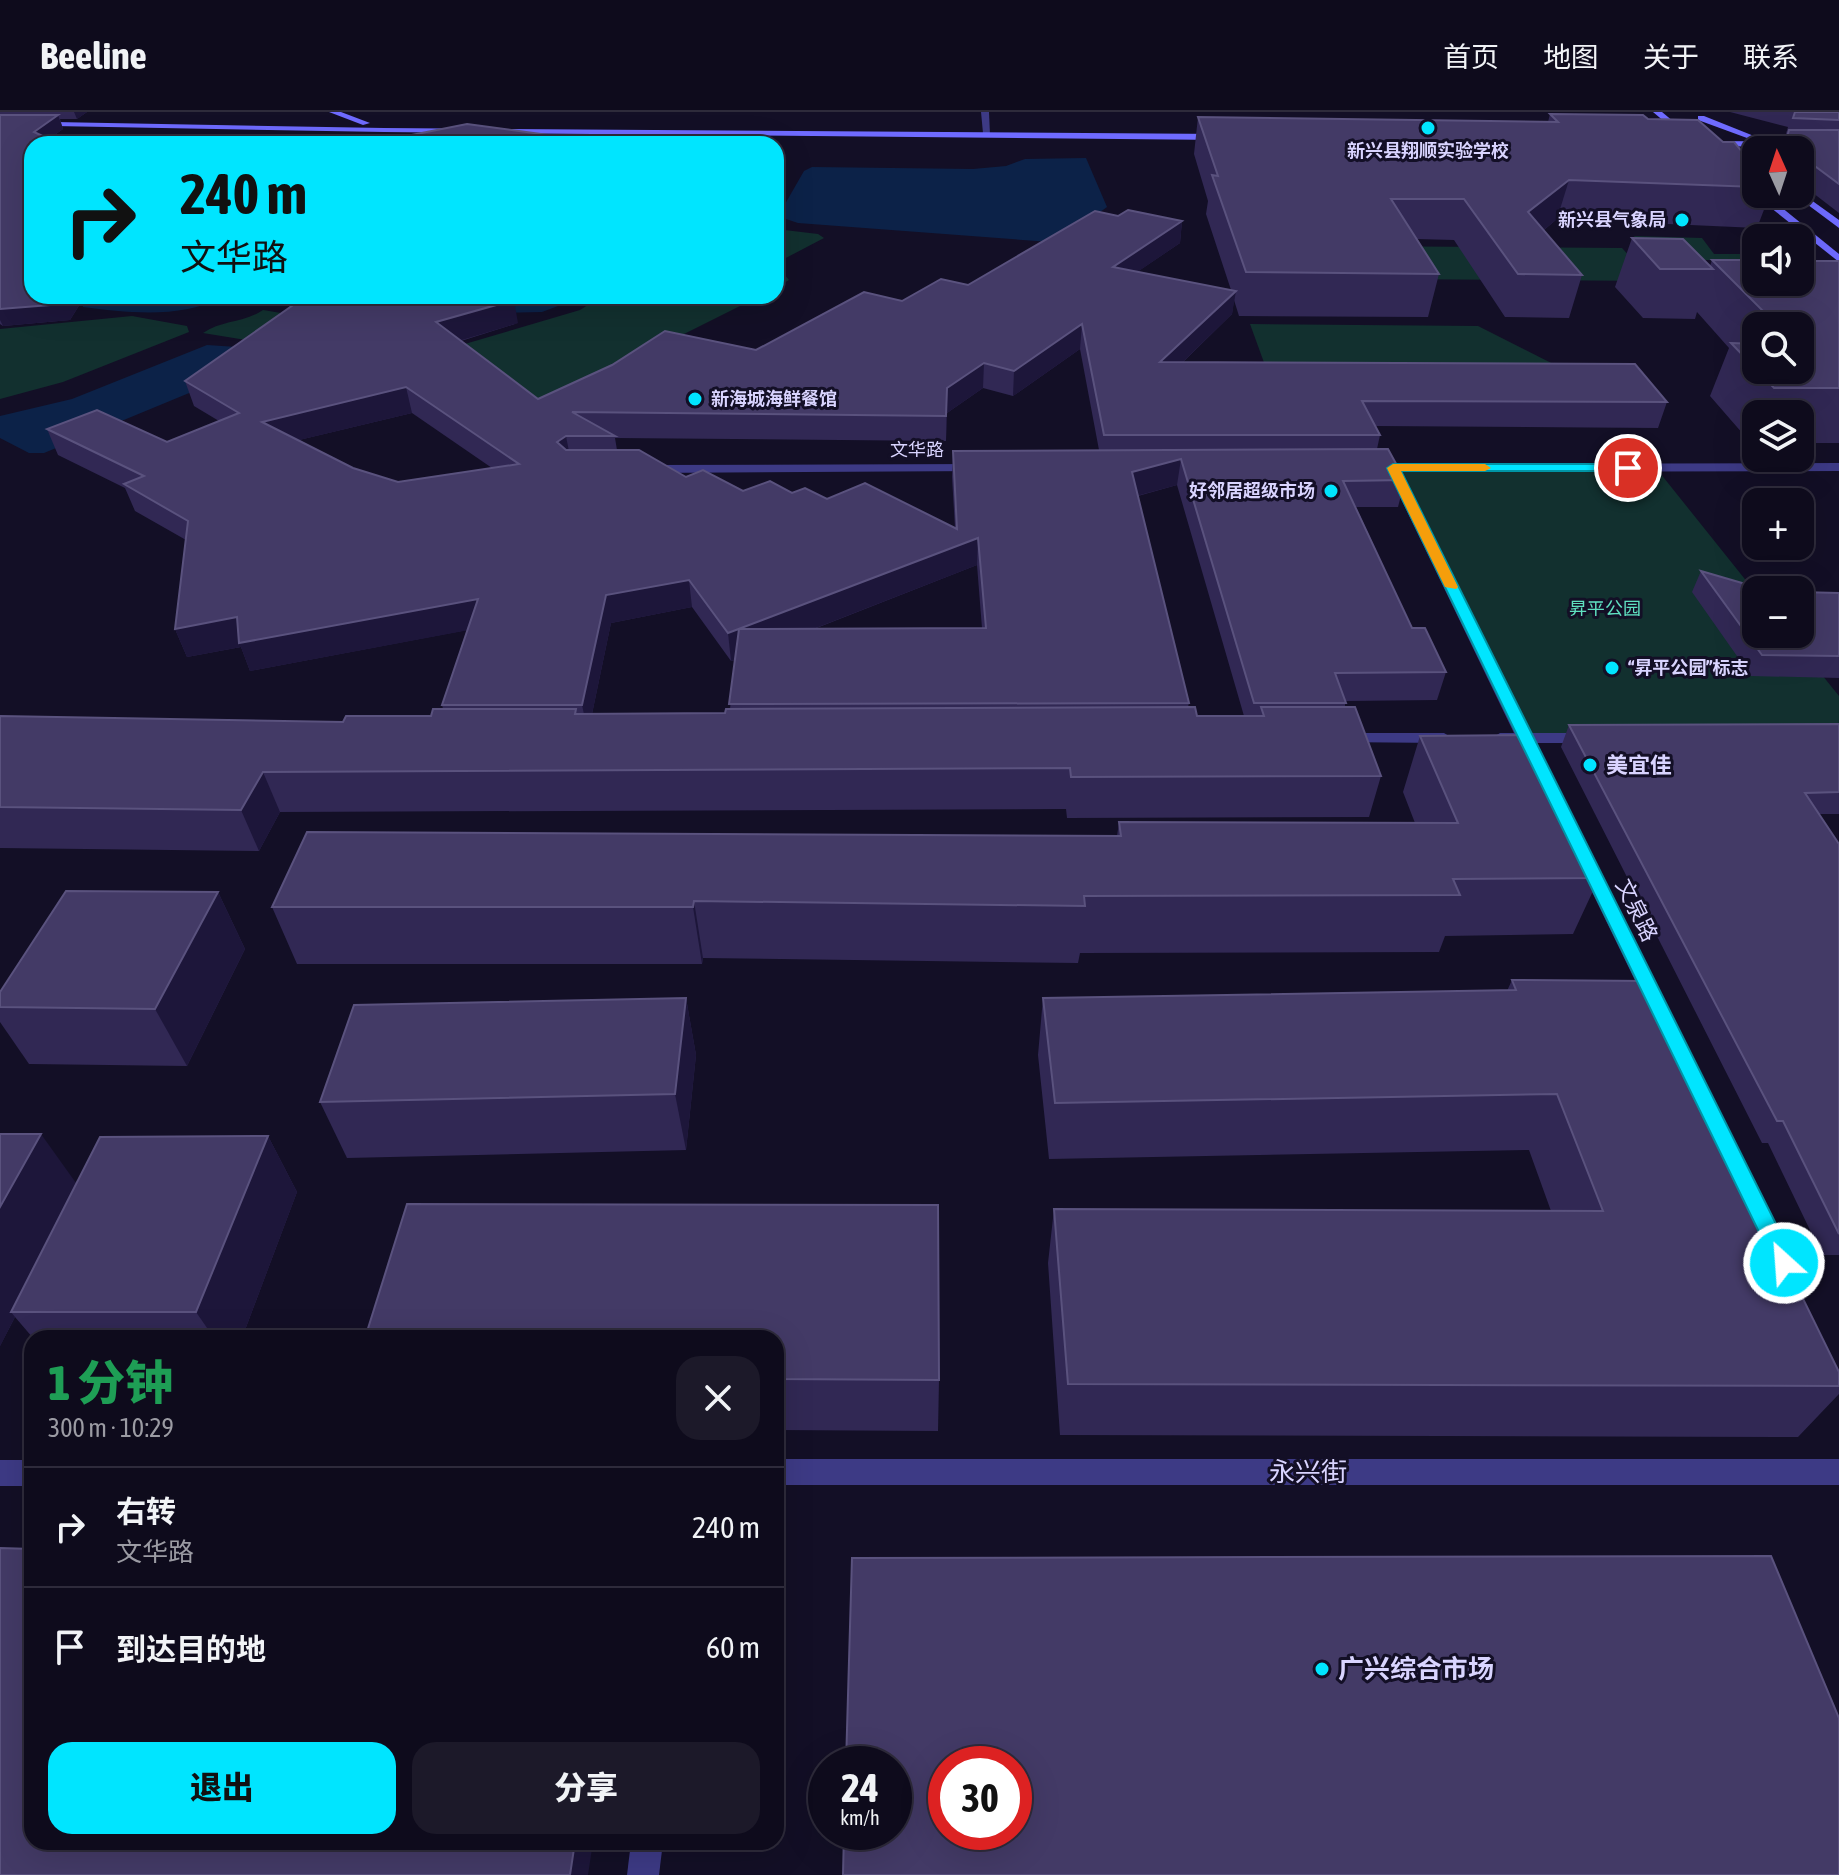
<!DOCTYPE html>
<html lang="zh">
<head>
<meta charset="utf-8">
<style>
	:root { --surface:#0e0b1c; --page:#1c1929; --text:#f1f3f6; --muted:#9b9ba3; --line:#2e2b3b; --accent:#00e5ff }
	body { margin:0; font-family:"Asap Condensed","Noto Sans SC",sans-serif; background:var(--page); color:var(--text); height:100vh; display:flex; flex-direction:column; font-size:30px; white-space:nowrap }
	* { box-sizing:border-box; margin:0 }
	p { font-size:26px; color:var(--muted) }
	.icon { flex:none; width:44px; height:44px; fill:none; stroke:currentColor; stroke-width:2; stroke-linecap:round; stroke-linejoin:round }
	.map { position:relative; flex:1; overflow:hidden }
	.sheet { position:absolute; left:24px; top:1218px; width:760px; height:520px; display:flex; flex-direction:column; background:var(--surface); border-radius:24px; box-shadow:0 8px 32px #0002,0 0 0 2px var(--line) }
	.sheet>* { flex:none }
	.banner { position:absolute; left:24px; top:24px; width:760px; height:168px; border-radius:24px; box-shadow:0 8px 32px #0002,0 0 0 2px var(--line); background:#00e5ff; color:#111; overflow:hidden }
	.needle { width:52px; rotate:357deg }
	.controls { position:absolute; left:1742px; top:24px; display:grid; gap:16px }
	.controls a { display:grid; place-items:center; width:72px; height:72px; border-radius:16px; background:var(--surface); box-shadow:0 8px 32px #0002,0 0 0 2px var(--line); font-size:40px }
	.speed { position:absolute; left:808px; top:1634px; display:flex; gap:16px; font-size:40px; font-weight:700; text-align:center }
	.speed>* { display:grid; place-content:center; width:104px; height:104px; border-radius:50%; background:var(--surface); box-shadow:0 8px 32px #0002,0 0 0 2px var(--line); line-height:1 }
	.speed small { font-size:20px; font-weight:400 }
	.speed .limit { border:12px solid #d22; background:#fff; color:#111 }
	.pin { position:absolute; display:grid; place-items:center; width:68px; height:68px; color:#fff; margin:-34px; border:4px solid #fff; border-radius:50%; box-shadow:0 2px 8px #0007 }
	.me { position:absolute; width:88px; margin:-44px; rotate:334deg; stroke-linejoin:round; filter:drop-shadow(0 0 6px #0008) }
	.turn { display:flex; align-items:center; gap:28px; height:168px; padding:0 24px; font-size:36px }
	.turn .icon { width:104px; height:104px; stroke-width:2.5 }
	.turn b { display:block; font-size:56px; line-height:68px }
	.round { display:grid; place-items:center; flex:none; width:84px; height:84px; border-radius:24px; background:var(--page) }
	.summary { display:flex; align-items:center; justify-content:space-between; height:136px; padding:0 24px }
	h1 { font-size:48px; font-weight:800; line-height:60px; color:#1e9e55 }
	.cta { display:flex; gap:16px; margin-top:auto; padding:16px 24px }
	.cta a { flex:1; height:92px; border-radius:24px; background:var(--accent); color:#111; font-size:32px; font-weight:800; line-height:92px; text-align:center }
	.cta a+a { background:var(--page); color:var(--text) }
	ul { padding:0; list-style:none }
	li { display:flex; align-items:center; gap:24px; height:120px; padding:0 24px; border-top:2px solid var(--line) }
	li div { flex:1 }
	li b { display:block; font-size:30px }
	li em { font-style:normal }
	header { display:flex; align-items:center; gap:48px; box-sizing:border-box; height:112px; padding:0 40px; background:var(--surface); border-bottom:2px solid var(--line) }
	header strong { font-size:38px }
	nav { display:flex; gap:44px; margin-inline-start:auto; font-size:28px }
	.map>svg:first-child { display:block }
</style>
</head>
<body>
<header>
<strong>Beeline</strong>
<nav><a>首页</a><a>地图</a><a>关于</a><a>联系</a></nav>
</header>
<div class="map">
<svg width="1839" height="1763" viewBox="0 0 1839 1763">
	<rect width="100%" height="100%" fill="#130f26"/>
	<g fill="#12302f">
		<path d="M776,117L818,122L824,126L782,148L779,156L789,168L776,176Z"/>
		<path d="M1634,124L1702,126L1714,142H1740L1754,159L1756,170H1800L1839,162L1764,182L1736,149L1650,146Z"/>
		<path d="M1218,133L1622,136L1652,169L1230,166Z"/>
		<path d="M602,184H760L566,281L540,288L458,234L580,198Z"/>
		<path d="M263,198L287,202L252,229L203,221C222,208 244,211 263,198Z"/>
		<path d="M132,204L187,214L189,220L63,270L0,287V217Z"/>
		<path d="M1250,212L1478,214L1589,270L1270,267Z"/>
		<path d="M1393,356H1656L1756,481V522H1789L1839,584V626L1525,625Z"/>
	</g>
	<g fill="#0c2248">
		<path d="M1086,46L1107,95L1064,126L1050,130L798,111L783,106L781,99L804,59L812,55L973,57L1006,54L1025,47Z"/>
		<path d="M92,184H224C183,207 129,201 83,195V190Z"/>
		<path d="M499,184H585L542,200L503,201Z"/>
		<path d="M207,233L252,236L223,267L44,341H29L0,326V304L72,287Z"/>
	</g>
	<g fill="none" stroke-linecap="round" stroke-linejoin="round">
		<g fill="#3d3a85" fill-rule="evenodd">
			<path d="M981,0H989L990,23L983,21Z"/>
			<path d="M1839,351V359L1401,360L1531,621H1592L1600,626L1592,631H1536L1538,636L1530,641L1524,640L1519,631H1500L1492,626L1500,621H1514L1388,360H1371L1365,356L1371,352Z"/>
			<path d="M979,352L985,356L984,359L647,361L641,357L647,353Z"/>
			<path d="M1340,621H1444L1452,626L1444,631L1334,630L1332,626Z"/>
			<path d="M1585,741L1594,747L1666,891L1663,896L1656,898L1646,891L1576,747Z"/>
			<rect x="776" y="1347" width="1063" height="26"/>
			<rect x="0" y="1348" width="32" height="26"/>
			<path d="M631,1730H663L659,1763H627Z"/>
		</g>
		<g fill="#6f6bff" fill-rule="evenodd">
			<path d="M329,0H341L370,11L363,13Z"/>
			<path d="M1653,0H1662L1692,25L1685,27Z"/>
			<path d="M1698,4H1704L1754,24L1747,26L1698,8Z"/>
			<path d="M0,9L384,16L1223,22L1227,25L1223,28L384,20L0,13Z"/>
			<path d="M1708,29L1839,30V36L1711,34Z"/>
			<path d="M1756,80L1765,82L1839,142V150L1756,84Z"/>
			<path d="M1800,80L1839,108V116L1796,84Z"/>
		</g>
	</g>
	<g fill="#312854" fill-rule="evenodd">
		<path d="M0,0H87L77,7H60L63,17L49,27L32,184H85L70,208L3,214L0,212Z"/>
		<path d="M1730,0H1839V101L1800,71V38H1781L1788,15Z"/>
		<path d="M1550,2L1648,7L1723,30L1756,56V82H1770L1757,116L1557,107L1544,118L1582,163L1569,206L1505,205L1454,128L1417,127L1439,162L1428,205L1239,204L1234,188L1232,202L1183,250L1667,290L1658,316L1376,314L1380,323L1377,337L1405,368L1398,395H1356L1412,516L1446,560L1437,588L1345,589V595L1381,664L1369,705L1067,706L1066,697L280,700L259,739L0,736V604L343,610L431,604L443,597L442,593L467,518L250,559L241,535L187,545L175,517L186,428L135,399L125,376L58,343L47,317L167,330L219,309L194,294L185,269L518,211L461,229L538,287L756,238L902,189L968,173L1118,104L1182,109L1180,131L1137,160L1231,178L1206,102L1208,89L1194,42L1198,5L1548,10ZM1080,237L1099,338L953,339L952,365L955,416L827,387L792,381L743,379L686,365L617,338L615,326L946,329L947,301L983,276L1013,284ZM412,301L492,356L398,370L353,356L299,328ZM1177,373L1244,604H1197L1188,595L1189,591L1138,384ZM977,453L982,516L814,517ZM692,495L731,549L735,548L730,597L725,601L592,602L611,511Z"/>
		<path d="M1632,126L1710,154L1712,148L1839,149V331H1800V302H1756V330H1750L1710,284L1729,236L1697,200L1695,207L1643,206L1615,175ZM1756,214H1800V258H1756Z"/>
		<path d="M1701,459L1756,522L1839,481V566L1751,564L1692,480Z"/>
		<path d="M1839,612V702H1819L1839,732V1143H1822L1768,1031H1762L1561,635L1569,613Z"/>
		<path d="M1420,624L1599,766L1573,822L1445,824L1439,840L1080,841L1078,851L703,846L702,852H297L272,795L1117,724L1119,710L1415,711L1403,680Z"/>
		<path d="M218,780L245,837L187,954L29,952L0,910V880Z"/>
		<path d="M1512,868L1839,1260V1282L1798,1325L1060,1323L1048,1151L1054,1097L1551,1099L1529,1038L1049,1047L1038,943L1043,886L1507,879Z"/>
		<path d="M686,886L696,943L686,1038L347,1046L320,990Z"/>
		<path d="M0,1022L76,1071L268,1024L297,1080L242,1226H33L15,1205L0,1234Z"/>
		<path d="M776,1226L939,1268L938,1319L776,1318Z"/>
	</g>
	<g fill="#1d163a">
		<path d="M74,0H87L77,7Z"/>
		<path d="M58,3L63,17L42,32L34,20Z"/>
		<path d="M1569,68L1557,107L1516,141L1528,100Z"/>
		<path d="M1182,109L1180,131L1111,178L1113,155Z"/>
		<path d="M1236,179L1232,202L1157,275L1160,250Z"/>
		<path d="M68,184H85L70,208L3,214L0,208V197Z"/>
		<path d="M514,188L518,211L442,234L436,210Z"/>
		<path d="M1082,212L1080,237L1013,284L1014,259Z"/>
		<path d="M984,251L983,276L947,301L946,329L947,276Z"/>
		<path d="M406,275L412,301L270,335L262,310Z"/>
		<path d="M566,324L571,350L557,330Z"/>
		<path d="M1181,347L1177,373L1129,386L1132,360Z"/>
		<path d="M978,426L977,453L731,549L728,521Z"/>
		<path d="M689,468L692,495L611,511L588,621L582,593L606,483Z"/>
		<path d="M478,487L485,515L250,559L241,535L187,545L175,517L237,505Z"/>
		<path d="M263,660L280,700L259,739L241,698Z"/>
		<path d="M218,780L245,837L187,954L155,897Z"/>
		<path d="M694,789L703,846L702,852L693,795Z"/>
		<path d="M686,886L696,943L686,1038L675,982Z"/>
		<path d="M41,1022L81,1078L11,1200L15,1205L0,1234V1095Z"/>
		<path d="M268,1024L297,1080L242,1226H214L196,1200Z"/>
		<path d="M575,1730H593L588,1763H570Z"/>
	</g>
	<g fill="#433a66" stroke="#5a527e" stroke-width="2" fill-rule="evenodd">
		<path d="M1795,0H1839V8L1793,6Z"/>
		<path d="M1550,2L1643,3L1648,7L1698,8L1723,30H1734L1756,56V75L1569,68L1528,100L1582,163L1518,162L1464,87H1391L1439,162L1246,160L1212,63L1218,64L1198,5L1558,10Z"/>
		<path d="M0,3H58L34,20L60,32H32V184H68L63,192L0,197Z"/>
		<path d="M467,12L570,26L606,28L613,25L671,32H366Z"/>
		<path d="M1789,18H1839V72L1800,43V38H1793L1785,32Z"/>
		<path d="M336,23L352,32H276Z"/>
		<path d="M248,25L260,32H208Z"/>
		<path d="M191,27L190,32H168Z"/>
		<path d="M1128,98L1182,109L1113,155L1236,179L1160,250L1635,252L1667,290L1362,289L1380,323H1104L1082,212L1014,259L984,251L947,276L946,304L572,300L615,324H566L557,330L566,338H639L686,365L703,358L743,379L770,369L792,381L805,376L827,387L865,371L957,417L953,339L1388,337L1405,368L1343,369L1412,516H1425L1446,560L1335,561L1346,591H1254L1181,347L1132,360L1189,591L729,592L739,517L986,516L978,426L728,521L689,468L606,483L582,593H442L478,487L239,531L237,505L175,517L188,409L124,372L144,364L47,317L97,298L167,330L239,301L185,269L306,184H506L514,188L436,210L538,287L612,253L665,219L756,238L864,180L902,189L941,167L968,173L1095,99L1118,104ZM406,275L519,352L398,370L353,356L262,310Z"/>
		<path d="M1632,126L1683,127L1713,157H1660Z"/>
		<path d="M1712,148H1756V170H1800V149H1839V276H1774L1757,258H1800V214H1778Z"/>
		<path d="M1731,231L1756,232V257Z"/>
		<path d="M1701,459L1766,478H1756V522H1800V480L1839,481V544L1762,543Z"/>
		<path d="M1195,595L1197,604H1264L1261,595H1355L1381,664L1071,665L1070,656L263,660L241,698L0,695V604L343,610L346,604H431L433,597H576L575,602L725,601L726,597Z"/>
		<path d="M1839,612V680L1805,681L1839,732V1122L1783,1009H1777L1569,613Z"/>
		<path d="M1525,623L1599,766L1453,767L1460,783L1084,784L1085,794L694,789L693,795H272L307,720L1121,724L1119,710L1458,711L1420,624Z"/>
		<path d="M66,779L218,780L155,897L0,895V880Z"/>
		<path d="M1512,868L1647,869L1839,1260V1274L1068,1272L1054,1097L1603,1099L1557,982L1055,991L1043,886L1516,878Z"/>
		<path d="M686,886L675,982L320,990L354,893Z"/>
		<path d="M0,1022H41L0,1095Z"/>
		<path d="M268,1024L196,1200H11L100,1025Z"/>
		<path d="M407,1092L938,1093L939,1268L776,1267V1226H365Z"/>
		<path d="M0,1436L32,1437V1730H575L570,1763H0Z"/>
		<path d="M1771,1444L1839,1606V1763H843L844,1720H894V1652H846L852,1446ZM946,1652H1014V1720H946Z"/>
	</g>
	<path fill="#00e5ff" stroke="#0095a6" stroke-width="2" d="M1393,352H1628L1634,356L1628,359H1401L1792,1144L1795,1151L1792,1157H1777L1387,356Z"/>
	<path fill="#f59e0b" d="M1393,352H1485L1491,356L1485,359H1401L1458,475L1456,477L1445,475L1387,356Z"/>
	<g fill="#00e5ff" stroke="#130f26" stroke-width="3">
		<circle cx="1428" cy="16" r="8"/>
		<circle cx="1682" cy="108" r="8"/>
		<circle cx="695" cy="287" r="8"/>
		<circle cx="1331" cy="379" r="8"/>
		<circle cx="1612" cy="556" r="8"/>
		<circle cx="1590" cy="653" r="8"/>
		<circle cx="1322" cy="1557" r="8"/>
	</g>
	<g text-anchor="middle" stroke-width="6" stroke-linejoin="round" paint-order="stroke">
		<g font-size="18" font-weight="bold" fill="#d9d4ff" stroke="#130f26" text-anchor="end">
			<text x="1428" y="45" text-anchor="middle">新兴县翔顺实验学校</text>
			<text x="1666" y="114">新兴县气象局</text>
			<text x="711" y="293" text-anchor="start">新海城海鲜餐馆</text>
			<text x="1315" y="385">好邻居超级市场</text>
			<text x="1628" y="562" text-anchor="start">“昇平公园”标志</text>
		</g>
		<g font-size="18" fill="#d9d4ff" stroke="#130f26">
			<text x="917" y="344">文华路</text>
		</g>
		<g font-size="18" fill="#5fe0c0" stroke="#130f26">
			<text x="1605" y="503">昇平公园</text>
		</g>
		<g font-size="22" font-weight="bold" fill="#d9d4ff" stroke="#130f26" text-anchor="start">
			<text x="1606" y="661">美宜佳</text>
		</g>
		<g font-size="22" fill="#d9d4ff" stroke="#130f26">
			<text transform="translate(1637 798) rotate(64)" y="8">文泉路</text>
		</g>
		<g font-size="26" fill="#d9d4ff" stroke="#130f26">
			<text x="1308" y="1369">永兴街</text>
		</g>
		<g font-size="26" font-weight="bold" fill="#d9d4ff" stroke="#130f26" text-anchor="start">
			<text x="1338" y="1566">广兴综合市场</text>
		</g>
	</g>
</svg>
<div class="controls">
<a><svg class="needle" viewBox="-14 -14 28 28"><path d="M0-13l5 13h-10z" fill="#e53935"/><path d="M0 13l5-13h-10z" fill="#9b9ba3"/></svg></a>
<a><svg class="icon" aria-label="sound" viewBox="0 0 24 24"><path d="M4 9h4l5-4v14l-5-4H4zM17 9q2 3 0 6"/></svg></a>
<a><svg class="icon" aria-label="search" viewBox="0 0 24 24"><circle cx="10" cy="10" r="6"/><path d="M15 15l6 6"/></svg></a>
<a><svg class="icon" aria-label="layers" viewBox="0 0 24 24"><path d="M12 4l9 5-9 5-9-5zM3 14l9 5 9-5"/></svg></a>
<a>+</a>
<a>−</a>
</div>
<div class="speed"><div>24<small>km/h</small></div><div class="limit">30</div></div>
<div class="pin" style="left:1628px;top:356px;background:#d93025"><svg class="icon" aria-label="arrive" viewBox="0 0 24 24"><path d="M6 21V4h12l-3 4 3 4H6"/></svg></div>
<svg class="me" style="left:1784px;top:1151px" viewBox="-20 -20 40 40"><circle r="17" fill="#00e5ff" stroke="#fff" stroke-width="3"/><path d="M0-11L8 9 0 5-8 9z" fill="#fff"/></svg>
<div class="banner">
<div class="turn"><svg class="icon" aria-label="right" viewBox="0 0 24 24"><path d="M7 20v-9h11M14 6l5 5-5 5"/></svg><div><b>240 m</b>文华路</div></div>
</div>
<section class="sheet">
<div class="summary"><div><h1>1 分钟</h1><p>300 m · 10:29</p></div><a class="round"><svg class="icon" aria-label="close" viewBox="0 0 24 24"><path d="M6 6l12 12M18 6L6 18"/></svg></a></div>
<ul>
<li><svg class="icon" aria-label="right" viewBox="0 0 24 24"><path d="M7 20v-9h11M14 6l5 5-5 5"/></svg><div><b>右转</b><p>文华路</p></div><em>240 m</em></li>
<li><svg class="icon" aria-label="arrive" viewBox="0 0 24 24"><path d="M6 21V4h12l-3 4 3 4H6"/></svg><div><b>到达目的地</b></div><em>60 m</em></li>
</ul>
<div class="cta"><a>退出</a><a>分享</a></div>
</section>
</div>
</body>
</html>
